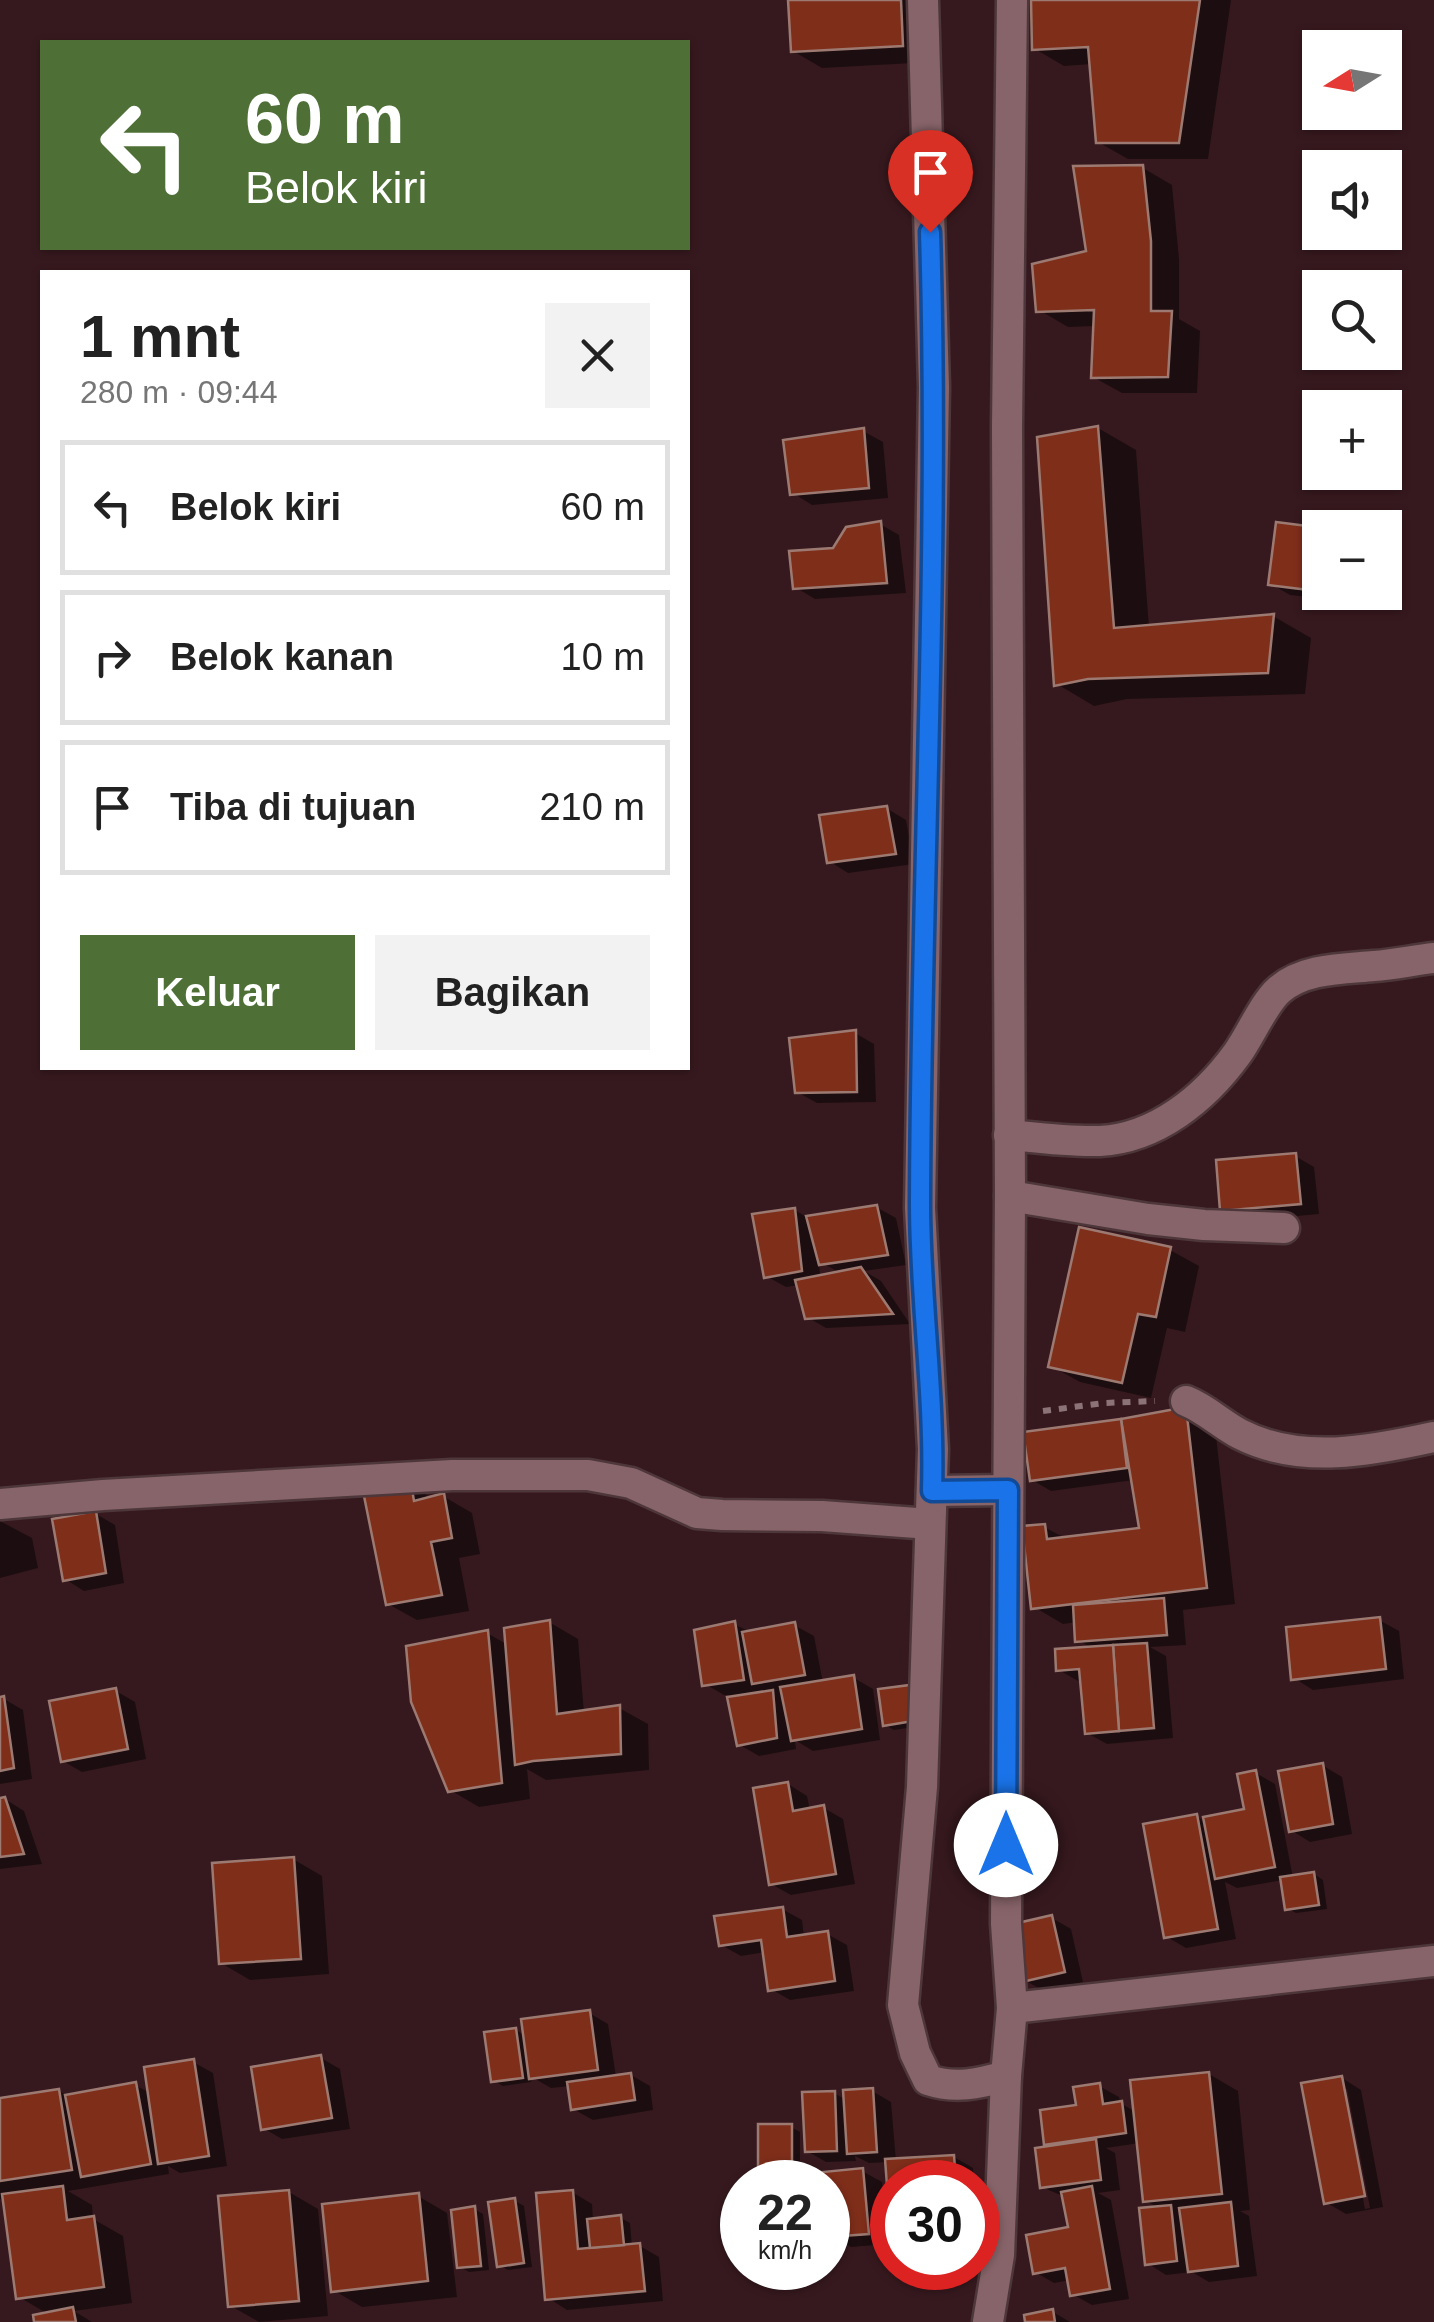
<!DOCTYPE html>
<html lang="id">
<head>
<meta charset="utf-8">
<style>
	:root { --surface:#fff; --page:#f2f2f2; --text:#222; --muted:#767676; --line:#e0e0e0; --accent:#4e7036 }
	body { margin:0; font-family:Arial,sans-serif; background:var(--page); color:var(--text); height:100vh; display:flex; flex-direction:column; font-size:38px; white-space:nowrap }
	* { box-sizing:border-box; margin:0 }
	p { font-size:32px; color:var(--muted) }
	.icon { flex:none; width:55px; height:55px; fill:none; stroke:currentColor; stroke-width:2; stroke-linecap:round; stroke-linejoin:round }
	.map { position:relative; flex:1; overflow:hidden }
	.details { position:absolute; left:40px; top:270px; width:650px; height:800px; display:flex; flex-direction:column; background:var(--surface); border-radius:0px; box-shadow:0 2px 8px #0004 }
	.details>* { flex:none }
	.hud { position:absolute; left:40px; top:40px; width:650px; height:210px; border-radius:0px; box-shadow:0 2px 8px #0004; background:#4e7036; color:#fff; overflow:hidden }
	.needle { width:65px; rotate:259deg }
	.buttons { position:absolute; left:1302px; top:30px; display:grid; gap:20px }
	.buttons a { display:grid; place-items:center; width:100px; height:100px; border-radius:0px; background:var(--surface); box-shadow:0 2px 8px #0004; font-size:50px }
	.speed { position:absolute; left:720px; top:2160px; display:flex; gap:20px; font-size:50px; font-weight:700; text-align:center }
	.speed>* { display:grid; place-content:center; width:130px; height:130px; border-radius:50%; background:var(--surface); box-shadow:0 2px 8px #0004; line-height:1 }
	.speed small { font-size:25px; font-weight:400 }
	.speed .limit { border:15px solid #d22; background:#fff; color:#111 }
	.pin { position:absolute; display:grid; place-items:center; width:85px; height:85px; color:#fff; margin:-102px -42px; border-radius:50% 50% 50% 0; rotate:-45deg; box-shadow:0 0 10px #0007 }
	.pin .icon { rotate:45deg }
	.me { position:absolute; width:110px; margin:-55px; rotate:0deg; stroke-linejoin:round; filter:drop-shadow(0 0 8px #0008) }
	.turn { display:flex; align-items:center; gap:35px; height:210px; padding:0 40px; font-size:45px }
	.turn .icon { width:130px; height:130px; stroke-width:2.5 }
	.turn b { display:block; font-size:70px; line-height:85px }
	.round { display:grid; place-items:center; flex:none; width:105px; height:105px; border-radius:0px; background:var(--page) }
	.overview { display:flex; align-items:center; justify-content:space-between; height:170px; padding:0 40px }
	h1 { font-size:60px; font-weight:700; line-height:75px }
	.cta { display:flex; gap:20px; margin-top:auto; padding:20px 40px }
	.cta a { flex:1; height:115px; border-radius:0px; background:var(--accent); color:#fff; font-size:40px; font-weight:700; line-height:115px; text-align:center }
	.cta a+a { background:var(--page); color:var(--text) }
	ul { padding:0; list-style:none }
	li { display:flex; align-items:center; gap:30px; height:135px; margin:0 20px 15px; padding:0 20px; border:5px solid var(--line); border-radius:0px }
	li div { flex:1 }
	li b { display:block; font-size:38px }
	li em { font-style:normal }
	.map>svg:first-child { display:block }
</style>
</head>
<body>
<div class="map">
<svg width="1434" height="2322" viewBox="0 0 1434 2322">
	<rect width="100%" height="100%" fill="#36191e"/>
	<g fill="#0007" fill-rule="evenodd">
		<path d="M790,0H928L932,62L822,68L793,51Z"/>
		<path d="M1033,0H1231L1208,159H1128L1098,142L1092,64L1064,66L1035,49Z"/>
		<path d="M1143,168L1172,185L1179,259V319L1200,331L1197,393H1122L1093,377L1095,326L1068,327L1039,310L1089,253Z"/>
		<path d="M1098,428L1136,450L1149,628L1273,616L1311,638L1305,694L1127,699L1094,706L1057,684Z"/>
		<path d="M863,431L883,442L888,498L812,505L793,493Z"/>
		<path d="M880,524L899,535L906,593L815,599L795,587Z"/>
		<path d="M1278,524L1320,530V592H1337L1336,600L1290,595L1271,584Z"/>
		<path d="M886,808L906,820L914,864L848,873L829,861Z"/>
		<path d="M855,1033L874,1044L876,1102L817,1103L797,1092Z"/>
		<path d="M1295,1156L1314,1167L1319,1214L1242,1221L1223,1210Z"/>
		<path d="M876,1207L896,1218L906,1265L864,1271L881,1281L910,1324L826,1328L807,1317L799,1285L786,1287L766,1276L795,1210L808,1218ZM819,1261L840,1273L820,1277Z"/>
		<path d="M1170,1250L1199,1266L1185,1332L1167,1328L1151,1398L1080,1382L1051,1366Z"/>
		<path d="M1186,1410L1215,1427L1235,1604L1183,1610L1186,1645L1150,1647L1166,1656L1173,1738L1107,1744L1087,1733L1083,1680L1078,1681L1059,1670L1093,1649L1078,1640L1077,1622L1063,1624L1034,1607L1044,1527L1067,1539L1142,1530L1134,1480L1051,1491L1032,1480L1026,1435L1122,1422Z"/>
		<path d="M410,1485L433,1499L443,1496L472,1513L480,1554L459,1558L469,1611L417,1620L388,1604Z"/>
		<path d="M96,1514L115,1525L124,1583L84,1591L65,1579Z"/>
		<path d="M0,1521L32,1538L38,1568L0,1578Z"/>
		<path d="M1379,1620L1399,1631L1404,1679L1313,1690L1294,1678Z"/>
		<path d="M549,1622L578,1639L584,1713L619,1708L648,1724L649,1770L546,1780L527,1769L530,1799L479,1807L450,1790L487,1633L508,1645Z"/>
		<path d="M734,1624L752,1633L794,1625L814,1636L823,1683L854,1678L873,1689L880,1740L813,1751L795,1740L796,1749L759,1756L740,1745L729,1695H724L705,1684Z"/>
		<path d="M116,1691L135,1702L146,1759L82,1772L63,1761Z"/>
		<path d="M919,1693L927,1725L894,1730L885,1725Z"/>
		<path d="M4,1699L23,1710L32,1779L0,1784V1700Z"/>
		<path d="M1322,1765L1342,1777L1352,1834L1310,1842L1291,1830Z"/>
		<path d="M1256,1773L1275,1784L1293,1878L1314,1874L1323,1880L1327,1909L1296,1913L1287,1908L1283,1880L1237,1888L1225,1882L1236,1939L1186,1948L1167,1937L1196,1816L1207,1823L1247,1811Z"/>
		<path d="M788,1784L807,1796L810,1810L824,1808L843,1819L855,1884L791,1895L771,1884Z"/>
		<path d="M5,1799L24,1811L42,1864L0,1869V1801Z"/>
		<path d="M293,1859L322,1876L329,1974L250,1980L221,1963Z"/>
		<path d="M782,1909L802,1920L804,1937L827,1934L847,1945L854,1991L790,2000L771,1989L765,1952L741,1956L721,1945Z"/>
		<path d="M1052,1918L1071,1929L1083,1982L1044,1991L1024,1980Z"/>
		<path d="M589,2013L608,2024L616,2077L631,2075L650,2086L653,2110L593,2120L573,2109L570,2086L551,2088L530,2076L531,2082L503,2086L494,2081L516,2030L526,2036Z"/>
		<path d="M321,2058L340,2069L350,2129L282,2139L263,2128Z"/>
		<path d="M193,2062L213,2073L227,2166L180,2173L168,2166L169,2174L68,2191L92,2205L93,2219L123,2236L132,2303L74,2311L92,2322H37L48,2314L19,2297L4,2201L0,2199V2100L59,2091L69,2097L135,2085L150,2093Z"/>
		<path d="M1209,2074L1238,2091L1250,2210L1240,2211L1249,2216L1257,2276L1209,2282L1192,2272L1166,2275L1147,2263L1160,2209L1146,2201L1140,2143L1106,2148L1115,2153L1120,2190L1098,2193L1111,2200L1129,2299L1092,2305L1072,2294L1070,2280L1054,2283L1035,2272L1071,2229L1065,2197L1042,2187L1047,2148L1042,2112L1079,2107L1099,2086L1119,2097L1120,2103L1136,2112Z"/>
		<path d="M1342,2078L1361,2090L1383,2207L1346,2214L1327,2203ZM1342,2089H1347L1370,2208L1365,2209Z"/>
		<path d="M872,2091L891,2102L896,2161L954,2157L973,2168L974,2182H892V2212L888,2162L869,2163L855,2156L856,2161L826,2162L807,2151L834,2093L846,2100Z"/>
		<path d="M791,2127L800,2132V2174L770,2173L761,2168Z"/>
		<path d="M862,2171L882,2182L888,2244L851,2247L840,2241V2247L828,2248L826,2174Z"/>
		<path d="M289,2192L318,2209L328,2316L259,2322L231,2306Z"/>
		<path d="M572,2192L592,2204L593,2221L621,2218L630,2223L632,2247L640,2246L659,2257L663,2301L567,2310L548,2298Z"/>
		<path d="M418,2196L447,2213L457,2297L362,2307L333,2290Z"/>
		<path d="M515,2201L524,2206L532,2267L508,2270L499,2265Z"/>
		<path d="M474,2209L483,2214L489,2270L469,2272L460,2267Z"/>
		<path d="M1053,2312L1070,2322H1027Z"/>
	</g>
	<g fill="#7f2e1a" stroke="#9c7a71" stroke-width="2.5">
		<path d="M788,0H901L903,46L791,52Z"/>
		<path d="M1031,0H1200L1179,143H1096L1088,47L1032,50Z"/>
		<path d="M1143,165L1151,241V311H1172L1168,377L1091,378L1094,310L1036,312L1032,264L1086,251L1073,166Z"/>
		<path d="M1098,426L1114,628L1274,614L1268,673L1088,679L1054,686L1037,437Z"/>
		<path d="M864,428L869,488L790,495L783,440Z"/>
		<path d="M881,521L887,583L793,589L789,551L833,548L846,527Z"/>
		<path d="M1276,522L1323,528H1320L1317,591L1268,585Z"/>
		<path d="M887,806L896,854L827,863L819,815Z"/>
		<path d="M856,1030L857,1092L795,1093L789,1038Z"/>
		<path d="M1296,1153L1301,1204L1220,1211L1216,1160Z"/>
		<path d="M877,1205L888,1255L819,1265L806,1216Z"/>
		<path d="M795,1208L802,1271L764,1278L752,1214Z"/>
		<path d="M1079,1227L1171,1247L1156,1317L1138,1314L1122,1383L1048,1367Z"/>
		<path d="M861,1267L893,1314L805,1319L795,1280Z"/>
		<path d="M1186,1407L1207,1588L1031,1609L1022,1526L1045,1524L1047,1539L1139,1528L1121,1419Z"/>
		<path d="M1121,1419L1127,1468L1030,1481L1023,1432Z"/>
		<path d="M411,1483L414,1501L444,1493L452,1538L431,1542L442,1595L386,1605L363,1491Z"/>
		<path d="M96,1511L106,1573L63,1581L52,1519Z"/>
		<path d="M1164,1598L1167,1635L1075,1642L1073,1605Z"/>
		<path d="M1380,1617L1386,1669L1291,1680L1286,1627Z"/>
		<path d="M550,1620L557,1714L620,1705L621,1754L533,1761L515,1765L504,1628Z"/>
		<path d="M735,1621L744,1680L702,1686L694,1630Z"/>
		<path d="M795,1622L805,1675L752,1684L742,1632Z"/>
		<path d="M488,1630L502,1783L448,1792L411,1702L406,1646Z"/>
		<path d="M1147,1643L1154,1728L1119,1731L1113,1645Z"/>
		<path d="M1113,1645L1119,1731L1085,1734L1079,1669L1056,1671L1055,1649Z"/>
		<path d="M854,1675L862,1729L791,1741L780,1687Z"/>
		<path d="M910,1685L919,1720L883,1726L878,1689Z"/>
		<path d="M116,1688L128,1749L61,1762L49,1701Z"/>
		<path d="M773,1690L777,1738L737,1746L727,1697Z"/>
		<path d="M4,1696L14,1768L0,1771V1697Z"/>
		<path d="M1323,1763L1333,1824L1289,1832L1278,1771Z"/>
		<path d="M1256,1770L1275,1867L1215,1879L1203,1817L1244,1809L1237,1774Z"/>
		<path d="M788,1782L793,1811L824,1805L836,1874L769,1885L753,1788Z"/>
		<path d="M5,1797L24,1854L0,1857V1798Z"/>
		<path d="M1197,1814L1218,1929L1164,1938L1143,1824Z"/>
		<path d="M294,1857L301,1959L219,1964L212,1863Z"/>
		<path d="M1314,1872L1319,1905L1285,1910L1280,1877Z"/>
		<path d="M783,1907L787,1937L828,1931L835,1981L768,1991L761,1940L719,1946L714,1916Z"/>
		<path d="M1052,1915L1065,1972L1022,1982L1009,1925Z"/>
		<path d="M590,2010L598,2070L529,2079L521,2019Z"/>
		<path d="M516,2028L523,2078L491,2082L484,2032Z"/>
		<path d="M321,2055L332,2118L261,2130L251,2067Z"/>
		<path d="M194,2059L209,2156L158,2164L144,2067Z"/>
		<path d="M1209,2072L1222,2194L1143,2202L1130,2080Z"/>
		<path d="M631,2073L635,2100L571,2110L567,2082Z"/>
		<path d="M1342,2076L1365,2196L1324,2204L1301,2083Z"/>
		<path d="M136,2082L151,2164L81,2177L65,2095Z"/>
		<path d="M1100,2083L1103,2104L1122,2101L1126,2133L1044,2145L1040,2110L1076,2105L1073,2087Z"/>
		<path d="M873,2088L877,2152L847,2154L843,2090Z"/>
		<path d="M59,2089L72,2170L0,2181V2098Z"/>
		<path d="M835,2091L837,2151L805,2152L802,2092Z"/>
		<rect x="758" y="2124" width="34" height="46"/>
		<path d="M1096,2139L1101,2180L1040,2188L1035,2148Z"/>
		<path d="M954,2155L956,2182H892V2212L889,2213L885,2159Z"/>
		<path d="M863,2168L869,2234L829,2237L828,2182H824L823,2172Z"/>
		<path d="M63,2186L67,2220L94,2216L104,2287L16,2299L2,2194Z"/>
		<path d="M1092,2186L1110,2289L1070,2296L1065,2268L1033,2274L1026,2235L1068,2227L1061,2192Z"/>
		<path d="M289,2190L299,2301L228,2307L218,2196Z"/>
		<path d="M573,2190L578,2249L640,2243L645,2291L545,2300L536,2193Z"/>
		<path d="M419,2193L428,2281L331,2292L322,2204Z"/>
		<path d="M515,2198L524,2263L497,2267L488,2202Z"/>
		<path d="M1231,2202L1238,2266L1188,2272L1179,2208Z"/>
		<path d="M1171,2205L1177,2261L1145,2265L1139,2208Z"/>
		<path d="M475,2206L481,2266L457,2268L451,2210Z"/>
		<path d="M621,2215L624,2245L590,2248L587,2219Z"/>
		<path d="M73,2307L76,2322H34L33,2315Z"/>
		<path d="M1053,2309L1055,2322H1025L1024,2315Z"/>
	</g>
	<g fill="none" stroke-linecap="round" stroke-linejoin="round">
		<g stroke="#4e373a" stroke-width="35">
			<g id="minor">
				<path d="M923,0L934,387L920,1208L933,1449L922,1787L903,2005L915,2053L928,2080C955,2089 978,2084 1006,2076"/>
				<path d="M1009,1135C1039,1138 1070,1142 1100,1141C1157,1138 1205,1098 1237,1054C1250,1036 1264,1003 1279,990C1304,968 1343,969 1374,966C1394,965 1414,960 1434,958"/>
				<path d="M1010,1196L1148,1219L1204,1225L1284,1228"/>
				<path d="M1186,1401C1206,1409 1221,1424 1240,1434C1300,1465 1371,1451 1434,1437"/>
				<path d="M932,1491L1008,1490"/>
				<path d="M0,1504L103,1495L452,1475H588L631,1483L697,1513L722,1515L822,1516L930,1524"/>
				<path d="M1012,2008L1434,1961"/>
				<path d="M988,2322L999,2255L1006,2076L1012,2008L1006,1924L1010,1196L1007,427L1012,0"/>
			</g>
		</g>
		<path stroke="#8c7377" stroke-width="6" stroke-dasharray="8 8" stroke-linecap="butt" d="M1043,1411L1104,1403L1155,1401"/>
		<use href="#minor" stroke="#876469" stroke-width="30"/>
	</g>
	<g fill="none" stroke-linecap="round" stroke-linejoin="round">
		<g stroke="#114b97" stroke-width="25">
			<path id="route" d="M930,232C940,556 921,880 920,1203C920,1299 935,1395 932,1491L1008,1490L1006,1845"/>
		</g>
		<use href="#route" stroke="#1a73e8" stroke-width="18"/>
	</g>
</svg>
<div class="buttons">
<a><svg class="needle" viewBox="-14 -14 28 28"><path d="M0-13l5 13h-10z" fill="#e53935"/><path d="M0 13l5-13h-10z" fill="#767676"/></svg></a>
<a><svg class="icon" aria-label="sound" viewBox="0 0 24 24"><path d="M4 9h4l5-4v14l-5-4H4zM17 9q2 3 0 6"/></svg></a>
<a><svg class="icon" aria-label="search" viewBox="0 0 24 24"><circle cx="10" cy="10" r="6"/><path d="M15 15l6 6"/></svg></a>
<a>+</a>
<a>−</a>
</div>
<div class="speed"><div>22<small>km/h</small></div><div class="limit">30</div></div>
<div class="pin" style="left:930px;top:232px;background:#d93025"><svg class="icon" aria-label="arrive" viewBox="0 0 24 24"><path d="M6 21V4h12l-3 4 3 4H6"/></svg></div>
<svg class="me" style="left:1006px;top:1845px" viewBox="-20 -20 40 40"><circle r="19" fill="#fff"/><path d="M0-13L10 11 0 6-10 11z" fill="#1a73e8"/></svg>
<div class="hud">
<div class="turn"><svg class="icon" aria-label="left" viewBox="0 0 24 24"><path d="M17 20v-9H6M10 6l-5 5 5 5"/></svg><div><b>60 m</b>Belok kiri</div></div>
</div>
<section class="details">
<div class="overview"><div><h1>1 mnt</h1><p>280 m · 09:44</p></div><a class="round"><svg class="icon" aria-label="close" viewBox="0 0 24 24"><path d="M6 6l12 12M18 6L6 18"/></svg></a></div>
<ul>
<li><svg class="icon" aria-label="left" viewBox="0 0 24 24"><path d="M17 20v-9H6M10 6l-5 5 5 5"/></svg><div><b>Belok kiri</b></div><em>60 m</em></li>
<li><svg class="icon" aria-label="right" viewBox="0 0 24 24"><path d="M7 20v-9h11M14 6l5 5-5 5"/></svg><div><b>Belok kanan</b></div><em>10 m</em></li>
<li><svg class="icon" aria-label="arrive" viewBox="0 0 24 24"><path d="M6 21V4h12l-3 4 3 4H6"/></svg><div><b>Tiba di tujuan</b></div><em>210 m</em></li>
</ul>
<div class="cta"><a>Keluar</a><a>Bagikan</a></div>
</section>
</div>
</body>
</html>
